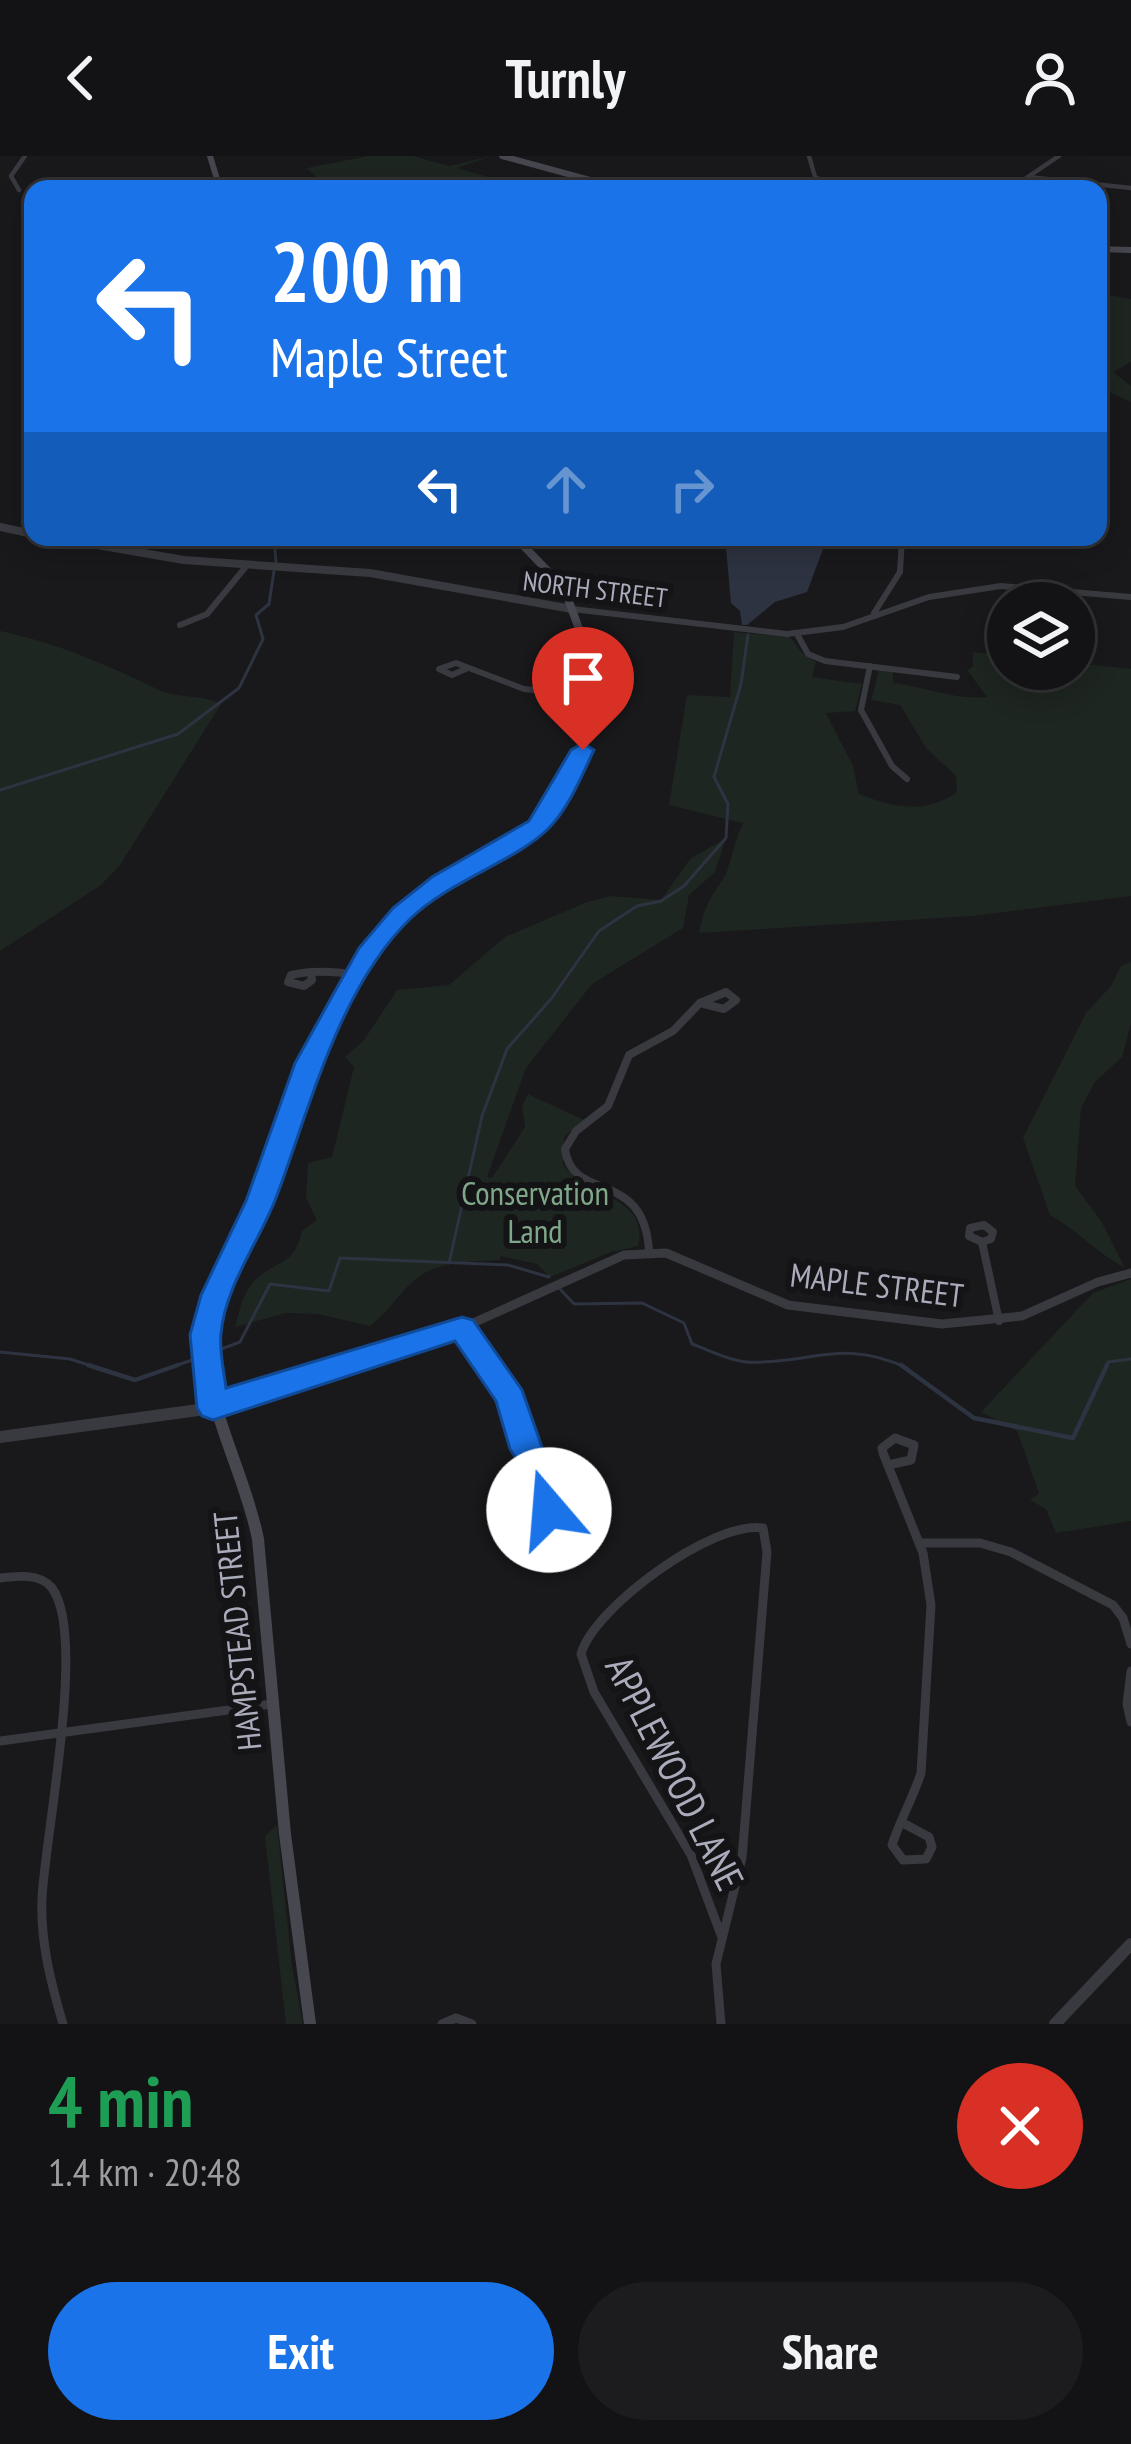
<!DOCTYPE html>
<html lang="en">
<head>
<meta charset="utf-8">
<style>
	:root { --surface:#131214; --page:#1c1b1d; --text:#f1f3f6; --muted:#9d9ea0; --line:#323234; --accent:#1a73e8 }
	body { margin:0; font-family:"PT Sans Narrow",sans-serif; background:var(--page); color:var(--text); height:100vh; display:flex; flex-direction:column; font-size:45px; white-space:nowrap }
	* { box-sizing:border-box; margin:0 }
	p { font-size:39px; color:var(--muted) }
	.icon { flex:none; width:66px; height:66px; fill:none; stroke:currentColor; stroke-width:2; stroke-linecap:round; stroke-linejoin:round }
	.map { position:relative; height:1868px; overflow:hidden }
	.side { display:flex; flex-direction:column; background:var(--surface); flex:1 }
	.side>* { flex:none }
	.hud { position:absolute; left:24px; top:24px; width:1083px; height:366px; border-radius:24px; box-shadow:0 6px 30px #0003,0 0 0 3px var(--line); background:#1a73e8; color:#fff; overflow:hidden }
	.controls { position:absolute; left:987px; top:426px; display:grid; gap:24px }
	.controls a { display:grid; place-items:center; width:108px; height:108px; border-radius:50%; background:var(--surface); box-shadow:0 6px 30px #0003,0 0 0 3px var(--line); font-size:60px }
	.pin { position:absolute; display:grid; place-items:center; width:102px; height:102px; color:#fff; margin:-123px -51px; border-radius:50% 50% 50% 0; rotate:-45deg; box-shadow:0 0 12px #0007 }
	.pin .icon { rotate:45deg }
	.me { position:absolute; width:132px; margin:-66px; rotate:342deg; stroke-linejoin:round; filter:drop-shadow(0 0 9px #0008) }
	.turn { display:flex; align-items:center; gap:42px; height:252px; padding:0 48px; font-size:54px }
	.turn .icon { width:156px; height:156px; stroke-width:2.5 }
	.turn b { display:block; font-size:84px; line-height:102px }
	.lanes { display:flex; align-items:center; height:114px; padding:0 48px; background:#0003; justify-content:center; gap:60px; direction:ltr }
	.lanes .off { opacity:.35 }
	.round { display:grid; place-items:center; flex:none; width:126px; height:126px; border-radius:63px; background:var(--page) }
	.headline { display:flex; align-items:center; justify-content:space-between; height:204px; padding:0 48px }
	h1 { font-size:72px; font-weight:700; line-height:90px; color:#1e9e55 }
	.button { display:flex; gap:24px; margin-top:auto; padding:24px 48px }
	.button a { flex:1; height:138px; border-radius:72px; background:var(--accent); color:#fff; font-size:48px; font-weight:700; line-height:138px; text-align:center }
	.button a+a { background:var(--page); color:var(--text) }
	header { display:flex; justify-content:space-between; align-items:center; height:156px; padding:0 48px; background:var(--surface); font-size:54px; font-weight:700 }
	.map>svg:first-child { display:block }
</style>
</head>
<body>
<header><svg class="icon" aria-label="back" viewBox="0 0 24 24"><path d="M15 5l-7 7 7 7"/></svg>Turnly<svg class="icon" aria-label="person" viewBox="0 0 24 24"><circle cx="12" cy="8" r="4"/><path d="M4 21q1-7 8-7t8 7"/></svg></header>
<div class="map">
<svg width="1131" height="1868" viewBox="0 0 1131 1868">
	<rect width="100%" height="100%" fill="#19181b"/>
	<g fill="#1e2621">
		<path d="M368,0H413L449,10L492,0L457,12L521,30L310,33L316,21L307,12Z"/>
		<path d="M1098,137L1131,143V206L1113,216L1131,230V246L1098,231Z"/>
		<path d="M0,475C58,487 105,508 157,533C177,543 202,538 221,548L120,709L101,729L0,795Z"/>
		<path d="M734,476L790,481L803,498L816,506L812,521L862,528L855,555L826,557L853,610L859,638C892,651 926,659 957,636L956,620L926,592L900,549L871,544L879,514H893V527C926,531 954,544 987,541L967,514L973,511V496L1008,500V513H1074V507L1131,513V740L972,760L699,777C704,751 709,744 723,723C732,707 734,684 743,667L669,649L687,539L730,541Z"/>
		<path d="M726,682L715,716L689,739L683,772L592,828L526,912L487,1021L492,1022L525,971L522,950L528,938L584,964L564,981L563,1008C584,1041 651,1040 638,1090L611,1096L550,1121L537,1108L500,1100V1104C468,1106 434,1104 409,1129C395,1143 387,1157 370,1170L318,1158L286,1157L235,1171C239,1156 243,1136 255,1124C277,1103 293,1112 302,1075L317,1064L306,1042L308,1007L332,1001L354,911L345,901L364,884L397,834L449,829L505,781L587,746L611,740L661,744L690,703Z"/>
		<path d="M1131,806V868L1122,901L1095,926L1081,952L1075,1030L1101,1065L1125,1112C1097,1097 1078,1075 1050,1059L1023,982L1086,857L1111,830L1121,810Z"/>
		<path d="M1131,1123V1365L1056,1377L1046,1353L1030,1344L1039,1337L1017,1275L981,1256L1093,1137Z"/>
		<path d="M277,1669L292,1810L303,1868H286L265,1680Z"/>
	</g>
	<path fill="#2d3340" d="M725,381H824L826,385L807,436L775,446L747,469H742L740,455L731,447Z"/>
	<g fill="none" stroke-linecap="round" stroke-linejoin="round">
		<g stroke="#2d3340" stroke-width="3">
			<path d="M274,381L276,406"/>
			<path d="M0,634L178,578L239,532L263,483L256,459L269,448L274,415"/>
			<path d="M449,1107L482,960L507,893L551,843L599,775L637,750L661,745L684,730L726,682L728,648L714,621L741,528L748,479"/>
			<path d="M560,1133L574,1148L642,1147L684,1167L692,1188C709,1194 730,1205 747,1206C809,1209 842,1181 907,1212"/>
			<path d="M216,1195L240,1186L270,1128L329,1135L340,1102L508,1109L549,1121"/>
			<path d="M0,1196L70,1203L98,1212"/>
			<path d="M169,1212L195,1203"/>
			<path d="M1105,1212L1108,1206L1131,1203"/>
		</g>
		<g stroke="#2d3340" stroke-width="4.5">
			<path d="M88,1209L135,1224L178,1209"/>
			<path d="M901,1209L974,1262L1073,1282L1107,1209"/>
		</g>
		<g stroke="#393940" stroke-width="4.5">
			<path d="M809,0L815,21L840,33"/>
			<path d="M1028,21L1131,32"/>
			<path d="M1010,33L1059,0"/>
			<path d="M19,34L11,20L25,0"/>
		</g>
		<g stroke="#393940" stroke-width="6">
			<path d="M572,453L787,478L843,471L929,441L1001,430L1131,441"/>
			<path d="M874,457L900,416L902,381"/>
			<path d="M180,469L207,458L248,408"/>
			<path d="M797,478L808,498L825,505L957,521"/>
			<path d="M870,510L861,554L892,610L907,623"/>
			<path d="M468,512L452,519L439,513L456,507L524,533L596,540"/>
		</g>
		<g stroke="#393940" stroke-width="8">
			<path d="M311,816L312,824L304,830L288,826L291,819C313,814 334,815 356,819"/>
			<path d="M726,836L736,844L724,853L700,847Z"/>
			<path d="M984,1069L993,1076L991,1083L982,1086L969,1080L970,1072Z"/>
			<path d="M982,1086L999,1165"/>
			<path d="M649,1096C645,1011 572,1048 565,993L576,975L608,950L629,899L673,875L700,847"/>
			<path d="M462,1172L490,1212"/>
		</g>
		<g stroke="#393940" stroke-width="9">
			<path d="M488,1209L511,1242L526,1293L557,1341"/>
			<path d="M888,1309L911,1304L914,1289L895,1282L882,1292L883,1297L923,1397L931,1449L921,1617C913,1642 900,1664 892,1689L903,1704L926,1703L932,1691L929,1681L901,1666"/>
			<path d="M557,1341L576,1343L578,1356L563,1363L550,1357L549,1348Z"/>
			<path d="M920,1387H980L1011,1396L1113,1449L1123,1462L1131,1488"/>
			<path d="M0,1422C16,1420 41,1417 52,1432C87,1479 45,1679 42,1742C40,1785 51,1827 63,1868"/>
			<path d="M1131,1515L1127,1548L1131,1566"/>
			<path d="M0,1585L272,1548"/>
			<path d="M721,1779L691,1699L594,1536L581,1498C594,1451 714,1364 763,1372L767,1396L742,1702L716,1808L721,1868"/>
			<path d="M442,1868L456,1862L472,1868"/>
		</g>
		<g stroke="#393940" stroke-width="8">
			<path d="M0,371L33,378"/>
			<path d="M51,381L184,404L370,417L572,453"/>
		</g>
		<path stroke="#393940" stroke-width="9" d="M338,1212L462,1172L624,1099L666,1097L788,1149L942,1168L1022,1160L1098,1126L1131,1117"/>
		<g stroke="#393940" stroke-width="12">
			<path d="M0,1281L213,1252L347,1209"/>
			<path d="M1055,1868L1131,1788"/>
		</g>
		<g stroke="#474750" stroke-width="6">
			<path d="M210,0L220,33"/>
			<path d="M502,0L623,33"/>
			<path d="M1098,93L1131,94"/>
		</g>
		<path stroke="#474750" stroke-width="8" d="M482,702L538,670L565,631L592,566L596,519L564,432L515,381"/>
		<path stroke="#474750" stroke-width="9" d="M209,1212C202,1151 234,1103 258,1049C278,1004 289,956 307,911C342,820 404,747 487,699"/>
		<path stroke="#474750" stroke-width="12" d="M208,1209C215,1270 246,1323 258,1383L285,1678L310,1868"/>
	</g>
	<path fill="#1a73e8" stroke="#114b97" stroke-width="3" d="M583,587L594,594C581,621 569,652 548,673C514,706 449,725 410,763C339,832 310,952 276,1042C259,1086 225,1130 221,1178C219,1195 224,1215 226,1232L462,1161L473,1164L522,1234L542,1291L573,1340L561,1363L549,1367L538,1363L533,1354L540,1341L510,1293L496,1245L455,1185L213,1264L202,1260L197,1252L190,1179L201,1139L246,1045L295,907L359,792L393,752L432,721L529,665L571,594Z"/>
	<g text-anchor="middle" stroke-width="12" stroke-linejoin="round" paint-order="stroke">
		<g font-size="27" fill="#aaabbb" stroke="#141316">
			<text transform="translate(595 434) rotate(7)" y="9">NORTH STREET</text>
		</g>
		<g font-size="33" fill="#7fa88a" stroke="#141316">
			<text x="535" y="1049">Conservation<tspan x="535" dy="38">Land</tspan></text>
		</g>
		<g font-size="33" fill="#aaabbb" stroke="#141316">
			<text transform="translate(877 1129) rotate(7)" y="12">MAPLE STREET</text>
			<text transform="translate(237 1475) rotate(-96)" y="12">HAMPSTEAD STREET</text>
		</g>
		<g font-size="39" fill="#aaabbb" stroke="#141316">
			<text transform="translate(675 1617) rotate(63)" y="14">APPLEWOOD LANE</text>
		</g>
	</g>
</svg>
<div class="controls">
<a><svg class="icon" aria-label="layers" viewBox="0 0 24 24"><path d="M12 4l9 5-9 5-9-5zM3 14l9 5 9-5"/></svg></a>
</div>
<div class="pin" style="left:583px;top:594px;background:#d93025"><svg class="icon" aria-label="arrive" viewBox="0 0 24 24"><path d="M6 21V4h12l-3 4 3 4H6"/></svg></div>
<svg class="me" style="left:549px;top:1354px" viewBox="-20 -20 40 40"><circle r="19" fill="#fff"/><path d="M0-13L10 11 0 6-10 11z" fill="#1a73e8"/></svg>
<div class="hud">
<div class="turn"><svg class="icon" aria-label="left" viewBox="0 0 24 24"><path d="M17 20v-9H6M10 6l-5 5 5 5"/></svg><div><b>200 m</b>Maple Street</div></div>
<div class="lanes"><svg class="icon" aria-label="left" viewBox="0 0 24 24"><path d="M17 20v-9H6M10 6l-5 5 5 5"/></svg><svg class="icon off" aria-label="ahead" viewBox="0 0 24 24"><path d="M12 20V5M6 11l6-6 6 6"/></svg><svg class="icon off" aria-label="right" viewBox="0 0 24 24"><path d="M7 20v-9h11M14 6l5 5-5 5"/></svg></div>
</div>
</div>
<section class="side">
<div class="headline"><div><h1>4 min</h1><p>1.4 km · 20:48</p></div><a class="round" style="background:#d93025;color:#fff"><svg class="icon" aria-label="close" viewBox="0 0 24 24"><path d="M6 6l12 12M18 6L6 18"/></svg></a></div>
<div class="button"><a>Exit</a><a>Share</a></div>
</section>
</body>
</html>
